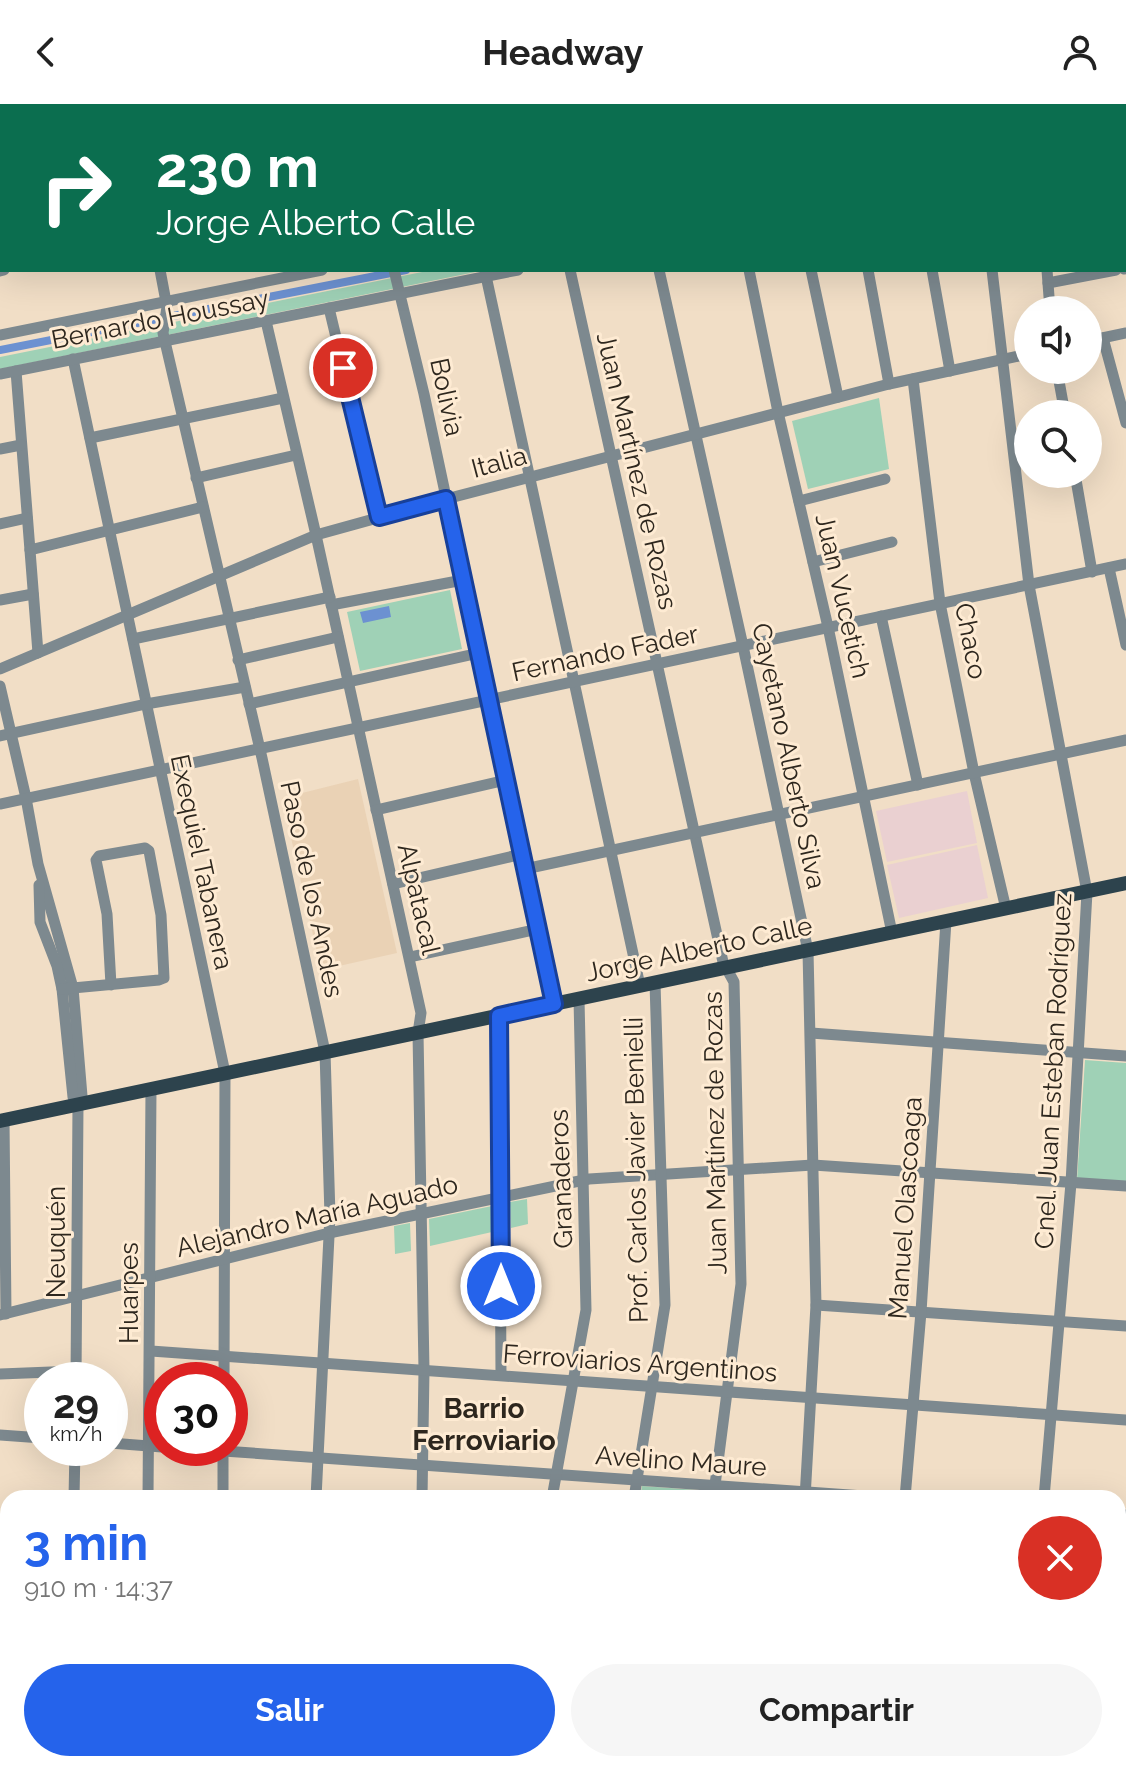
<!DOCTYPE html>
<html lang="es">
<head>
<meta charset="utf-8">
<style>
	:root { --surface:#fff; --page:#f6f6f6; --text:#222; --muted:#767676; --accent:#2563eb }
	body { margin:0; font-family:Raleway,sans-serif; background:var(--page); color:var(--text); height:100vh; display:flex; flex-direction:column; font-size:30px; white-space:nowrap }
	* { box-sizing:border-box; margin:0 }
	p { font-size:26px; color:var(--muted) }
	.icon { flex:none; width:44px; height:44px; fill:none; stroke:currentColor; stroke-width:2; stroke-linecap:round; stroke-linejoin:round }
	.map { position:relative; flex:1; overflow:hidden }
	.details { position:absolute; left:0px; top:1386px; width:1126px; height:282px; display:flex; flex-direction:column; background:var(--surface); border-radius:24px 24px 0 0; box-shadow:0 8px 32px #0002 }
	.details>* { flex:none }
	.banner { position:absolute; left:0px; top:0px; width:1126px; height:168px; box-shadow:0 8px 32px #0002; background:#0b6e4f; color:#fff; overflow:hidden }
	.tools { position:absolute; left:1014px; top:192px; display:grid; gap:16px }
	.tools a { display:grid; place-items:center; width:88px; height:88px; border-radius:50%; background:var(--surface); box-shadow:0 8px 32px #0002; font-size:40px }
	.speed { position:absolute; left:24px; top:1258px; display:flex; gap:16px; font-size:40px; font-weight:700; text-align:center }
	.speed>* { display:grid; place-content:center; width:104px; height:104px; border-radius:50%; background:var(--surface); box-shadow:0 8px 32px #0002; line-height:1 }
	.speed small { font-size:20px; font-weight:400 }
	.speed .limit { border:12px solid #d22; background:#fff; color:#111 }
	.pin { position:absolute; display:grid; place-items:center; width:68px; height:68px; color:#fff; margin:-34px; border:4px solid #fff; border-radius:50%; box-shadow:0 2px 8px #0007 }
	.me { position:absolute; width:88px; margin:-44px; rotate:0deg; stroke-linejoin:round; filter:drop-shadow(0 0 6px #0008) }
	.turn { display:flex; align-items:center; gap:28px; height:168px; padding:0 24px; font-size:36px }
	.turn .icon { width:104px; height:104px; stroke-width:2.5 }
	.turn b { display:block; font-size:56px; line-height:68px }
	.round { display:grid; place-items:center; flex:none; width:84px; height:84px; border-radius:42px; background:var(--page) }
	.summary { display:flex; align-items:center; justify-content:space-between; height:136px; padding:0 24px }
	h1 { font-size:48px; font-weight:700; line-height:60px; color:var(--accent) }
	.button { display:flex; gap:16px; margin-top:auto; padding:16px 24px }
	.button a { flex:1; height:92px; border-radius:48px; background:var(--accent); color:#fff; font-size:32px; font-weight:700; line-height:92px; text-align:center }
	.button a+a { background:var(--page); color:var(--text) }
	header { display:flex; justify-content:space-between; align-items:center; height:104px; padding:0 24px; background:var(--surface); font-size:36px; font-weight:700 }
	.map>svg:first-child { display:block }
</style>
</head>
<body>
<header><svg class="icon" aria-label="back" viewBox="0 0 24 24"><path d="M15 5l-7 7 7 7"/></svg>Headway<svg class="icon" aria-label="person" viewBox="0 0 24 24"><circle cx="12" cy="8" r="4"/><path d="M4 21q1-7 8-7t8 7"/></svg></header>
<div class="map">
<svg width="1126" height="1667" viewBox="0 0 1126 1667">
	<rect width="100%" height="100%" fill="#f1dec6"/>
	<path fill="#ead2b5" d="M358,675L397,849L321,866L282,694Z"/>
	<g fill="#ead0d1">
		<path d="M967,687L977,739L887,758L876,707Z"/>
		<path d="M977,741L988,794L899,814L887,761Z"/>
	</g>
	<g fill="#9fd1b6">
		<path d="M432,166H485L0,265V253Z"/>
		<path d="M879,294L889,365L808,385L792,317Z"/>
		<path d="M450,486L462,545L360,567L347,508Z"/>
		<path d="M1085,956L1126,959V1079L1077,1076Z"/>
		<path d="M527,1095L528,1120L511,1124L510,1098Z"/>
		<path d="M492,1102V1128L430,1142L429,1115Z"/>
		<path d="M410,1119L411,1147L395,1150L394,1122Z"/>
		<path d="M642,1382L797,1393V1394H640Z"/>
	</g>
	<path fill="#6c91d1" d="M389,502L391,513L363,519L360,508Z"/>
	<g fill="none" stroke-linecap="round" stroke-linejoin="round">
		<g stroke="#6c91d1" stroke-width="8">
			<path d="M1002,2L1008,0"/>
			<path d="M0,246L406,166"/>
		</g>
		<g stroke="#7d898f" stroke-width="11">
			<path d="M52,0V2"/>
			<path d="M128,0V2"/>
			<path d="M290,0V2"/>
			<path d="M365,0V2"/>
			<path d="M561,0V2"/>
			<path d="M722,0V2"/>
			<path d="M884,0V2"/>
			<path d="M86,2L95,0"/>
			<path d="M205,2L215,0"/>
			<path d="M494,2L505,0"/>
			<path d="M950,2L957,0"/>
			<path d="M1083,2L1090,0"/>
			<path d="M0,20L2,19"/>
			<path d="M0,45L2,44"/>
			<path d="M1124,100L1126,99"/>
			<path d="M0,108L2,107"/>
			<path d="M1124,165L1126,164"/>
			<path d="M160,166L167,203L163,229L262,654L325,948L330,1112L316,1394"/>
			<path d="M394,166L424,290L554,900"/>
			<path d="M570,166L723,858L734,878L741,1180L715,1381"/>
			<path d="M659,166L743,542L808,847L816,1201L805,1394"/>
			<path d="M749,166L778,308L828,523L892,829"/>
			<path d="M811,166L838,293"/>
			<path d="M868,166L889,280"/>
			<path d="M932,166L950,267"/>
			<path d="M992,166L1029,481L1087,788L1071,1079L1044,1394"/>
			<path d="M1047,166L1050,206"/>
			<path d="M0,167L4,166"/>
			<path d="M486,172L640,882"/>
			<path d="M1048,179L1116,166"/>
			<path d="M329,204L379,413"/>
			<path d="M266,217L316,431L421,909L418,929L424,1266L422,1394"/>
			<path d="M0,231L322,166"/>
			<path d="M1103,234L1126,319"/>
			<path d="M1088,237L1126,229"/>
			<path d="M73,255L225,969L224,1276"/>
			<path d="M1057,266L1065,310"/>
			<path d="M16,267L38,549"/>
			<path d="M0,270L518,166"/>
			<path d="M913,275L940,499L974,669L1006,805"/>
			<path d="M90,334L283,294"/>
			<path d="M0,345L21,341"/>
			<path d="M1075,370L1092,468"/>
			<path d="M196,374L296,351"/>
			<path d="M799,397L885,375"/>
			<path d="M0,420L27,414"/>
			<path d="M30,446L203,403"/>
			<path d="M813,458L892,438"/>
			<path d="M1109,464L1126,541"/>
			<path d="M0,496L33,490"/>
			<path d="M331,501L463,476"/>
			<path d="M881,512L918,681"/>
			<path d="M133,535L330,493"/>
			<path d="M238,556L338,533"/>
			<path d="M0,565L316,431L446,395L889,280L1028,250"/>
			<path d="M0,582L26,694L38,760L73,884L82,992L78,1000L76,1276"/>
			<path d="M249,600L479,549"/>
			<path d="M0,632L146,600L245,583"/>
			<path d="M0,700L1126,460"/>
			<path d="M376,706L506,676"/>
			<path d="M525,765L1126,636"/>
			<path d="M393,780L522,750"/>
			<path d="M39,781L40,818L57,862L62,885L73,993L78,1000"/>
			<path d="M410,853L538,825"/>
			<path d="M62,885C94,882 126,879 159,876L164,874L161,811L149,747L145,744L99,752L96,756L107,810L111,881"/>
			<path d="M499,912L501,1271"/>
			<path d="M811,929L1126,952"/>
			<path d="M4,1016L6,1210"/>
			<path d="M816,1201L1126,1222"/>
			<path d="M0,1211L329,1129L589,1075L813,1061L1126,1082"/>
			<path d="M151,1247L1126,1316"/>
			<path d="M0,1270L76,1267"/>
			<path d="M0,1331L42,1334"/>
			<path d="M110,1339L162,1343"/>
			<path d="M180,1344L892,1394"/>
			<path d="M74,1394L75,1344"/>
			<path d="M148,1394L151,985"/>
			<path d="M223,1394V1344"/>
			<path d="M552,1394L586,1206L579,895"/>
			<path d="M634,1394L665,1201L655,879"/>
			<path d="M905,1394L921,1208L946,817"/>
			<path d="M1118,1411H1126"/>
			<path d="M0,1436L8,1437"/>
			<path d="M0,1504H8"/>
			<path d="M1118,1519H1126"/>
			<path d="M0,1578L8,1579"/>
			<path d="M1118,1657L1126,1658"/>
			<path d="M23,1660V1663"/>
			<path d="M138,1667L139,1660"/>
			<path d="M297,1667L298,1660"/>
			<path d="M408,1667L409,1660"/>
			<path d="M519,1667L520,1660"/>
			<path d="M603,1667V1660"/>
			<path d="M691,1667L692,1660"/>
			<path d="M787,1667V1660"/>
			<path d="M884,1667L885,1660"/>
			<path d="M1027,1667V1660"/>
		</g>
		<path stroke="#2d434d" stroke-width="14" d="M0,1017L1126,779"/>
	</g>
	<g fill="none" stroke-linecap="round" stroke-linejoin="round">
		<g stroke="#184099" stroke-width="20">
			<path id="route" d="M343,264L379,413L446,395L554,900L499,912L501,1182"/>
		</g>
		<use href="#route" stroke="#2563eb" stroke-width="14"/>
	</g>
	<g text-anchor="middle" stroke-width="6" stroke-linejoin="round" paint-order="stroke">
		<g font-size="26" fill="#2e271e" stroke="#feebd3">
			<text transform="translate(160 215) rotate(-11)" y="9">Bernardo Houssay</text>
			<text transform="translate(447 293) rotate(78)" y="9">Bolivia</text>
			<text transform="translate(499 358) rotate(-15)" y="9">Italia</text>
			<text transform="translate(637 367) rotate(77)" y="9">Juan Martínez de Rozas</text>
			<text transform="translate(843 492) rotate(77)" y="9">Juan Vucetich</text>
			<text transform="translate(971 537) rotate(79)" y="9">Chaco</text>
			<text transform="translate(605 549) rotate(-12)" y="9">Fernando Fader</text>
			<text transform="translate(789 652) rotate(78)" y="9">Cayetano Alberto Silva</text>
			<text transform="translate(202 758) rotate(78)" y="9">Exequiel Tabanera</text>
			<text transform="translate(312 785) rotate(78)" y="9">Paso de los Andes</text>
			<text transform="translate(419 795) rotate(77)" y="9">Alpatacal</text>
			<text transform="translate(699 845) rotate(-12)" y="9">Jorge Alberto Calle</text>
			<text transform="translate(1053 967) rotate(-87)" y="9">Cnel. Juan Esteban Rodríguez</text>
			<text transform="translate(715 1029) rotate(-91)" y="9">Juan Martínez de Rozas</text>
			<text transform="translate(636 1066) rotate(-91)" y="9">Prof. Carlos Javier Benielli</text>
			<text transform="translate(561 1075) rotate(-92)" y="9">Granaderos</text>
			<text transform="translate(905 1104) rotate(-86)" y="9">Manuel Olascoaga</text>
			<text transform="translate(317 1112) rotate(-13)" y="9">Alejandro María Aguado</text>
			<text transform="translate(56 1138) rotate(-90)" y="9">Neuquén</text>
			<text transform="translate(129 1189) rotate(-90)" y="9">Huarpes</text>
			<text transform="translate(640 1259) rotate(4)" y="9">Ferroviarios Argentinos</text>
			<text transform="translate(681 1357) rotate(4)" y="9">Avelino Maure</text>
		</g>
		<g font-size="28" font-weight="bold" fill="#2e271e" stroke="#feebd3">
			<text x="484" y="1314">Barrio<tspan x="484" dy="32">Ferroviario</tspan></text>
		</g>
	</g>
</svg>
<div class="tools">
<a><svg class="icon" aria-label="sound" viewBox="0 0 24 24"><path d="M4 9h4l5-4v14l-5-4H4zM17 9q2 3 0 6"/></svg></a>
<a><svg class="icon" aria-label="search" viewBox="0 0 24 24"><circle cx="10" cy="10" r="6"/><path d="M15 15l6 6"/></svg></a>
</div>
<div class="speed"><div>29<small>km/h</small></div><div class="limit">30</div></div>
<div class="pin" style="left:343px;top:264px;background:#d93025"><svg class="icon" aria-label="arrive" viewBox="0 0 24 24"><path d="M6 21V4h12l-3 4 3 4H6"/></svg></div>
<svg class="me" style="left:501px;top:1182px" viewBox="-20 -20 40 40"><circle r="17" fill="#2563eb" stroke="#fff" stroke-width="3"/><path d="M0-11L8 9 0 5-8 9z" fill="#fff"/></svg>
<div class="banner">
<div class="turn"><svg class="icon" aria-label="right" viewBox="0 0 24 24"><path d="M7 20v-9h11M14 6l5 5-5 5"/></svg><div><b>230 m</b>Jorge Alberto Calle</div></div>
</div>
<section class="details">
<div class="summary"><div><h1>3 min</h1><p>910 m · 14:37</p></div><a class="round" style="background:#d93025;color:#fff"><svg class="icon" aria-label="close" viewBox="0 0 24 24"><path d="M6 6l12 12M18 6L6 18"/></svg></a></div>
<div class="button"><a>Salir</a><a>Compartir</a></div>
</section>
</div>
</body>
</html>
